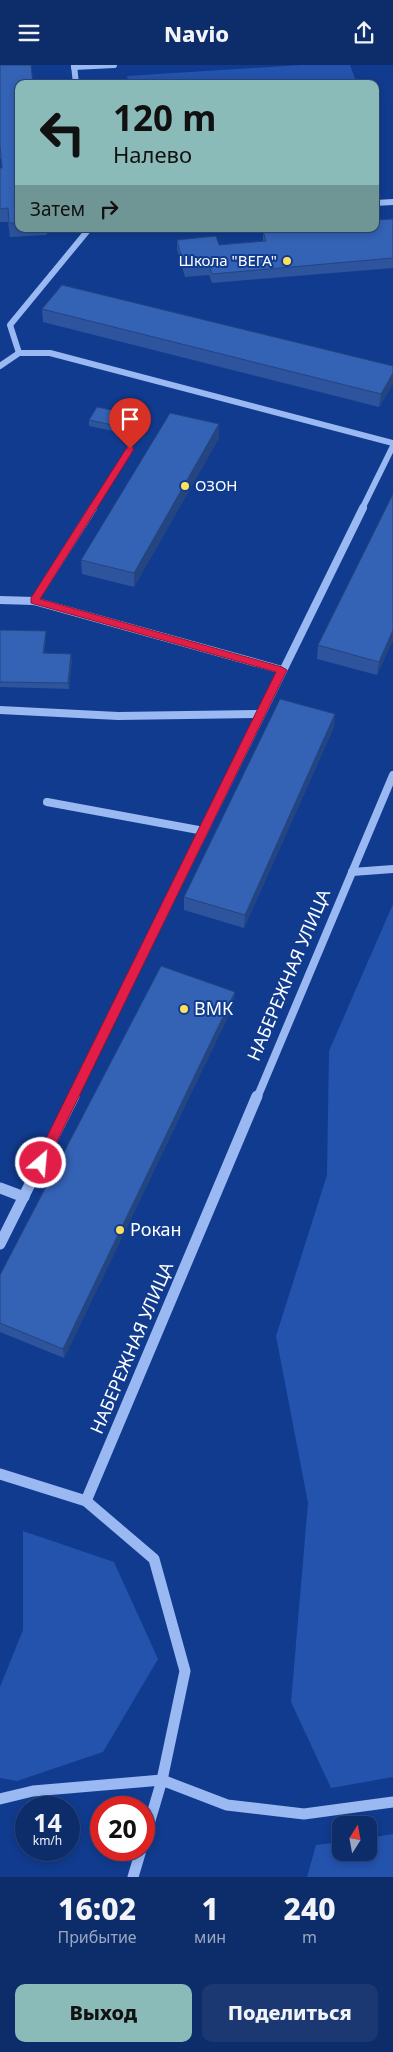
<!DOCTYPE html>
<html lang="ru">
<head>
<meta charset="utf-8">
<style>
	:root { --surface:#0d2c6a; --page:#1b3872; --text:#f1f3f6; --muted:#9aa7c1; --line:#2d487e; --accent:#8bbbb9 }
	body { margin:0; font-family:"Noto Sans",sans-serif; background:var(--page); color:var(--text); height:100vh; display:flex; flex-direction:column; font-size:19px; white-space:nowrap }
	* { box-sizing:border-box; margin:0 }
	p { font-size:16px; color:var(--muted) }
	.icon { flex:none; width:28px; height:28px; fill:none; stroke:currentColor; stroke-width:2; stroke-linecap:round; stroke-linejoin:round }
	.map { position:relative; height:1812px; overflow:hidden }
	.drawer { display:flex; flex-direction:column; background:var(--surface); flex:1 }
	.drawer>* { flex:none }
	.hud { position:absolute; left:15px; top:15px; width:364px; height:152px; border-radius:10px; box-shadow:0 2px 8px #0003,0 0 0 1px var(--line); background:#8bbbb9; color:#111; overflow:hidden }
	.needle { width:32px; rotate:11deg }
	.fabs { position:absolute; left:332px; top:1751px; display:grid; gap:10px }
	.fabs a { display:grid; place-items:center; width:45px; height:45px; border-radius:10px; background:var(--surface); box-shadow:0 2px 8px #0003,0 0 0 1px var(--line); font-size:25px }
	.speed { position:absolute; left:15px; top:1731px; display:flex; gap:10px; font-size:25px; font-weight:700; text-align:center }
	.speed>* { display:grid; place-content:center; width:65px; height:65px; border-radius:50%; background:var(--surface); box-shadow:0 2px 8px #0003,0 0 0 1px var(--line); line-height:1 }
	.speed small { font-size:12px; font-weight:400 }
	.speed .limit { border:8px solid #d22; background:#fff; color:#111 }
	.pin { position:absolute; display:grid; place-items:center; width:42px; height:42px; color:#fff; margin:-51px -21px; border-radius:50% 50% 50% 0; rotate:-45deg; box-shadow:0 0 5px #0007 }
	.pin .icon { rotate:45deg }
	.me { position:absolute; width:55px; margin:-28px; rotate:27deg; stroke-linejoin:round; filter:drop-shadow(0 0 4px #0008) }
	.turn { display:flex; align-items:center; gap:18px; height:105px; padding:0 15px; font-size:22px }
	.turn .icon { width:65px; height:65px; stroke-width:2.5 }
	.turn b { display:block; font-size:35px; line-height:42px }
	.then { display:flex; align-items:center; height:48px; padding:0 15px; background:#0003; gap:10px; font-size:19px }
	.eta { display:flex; justify-content:space-evenly; align-items:center; height:85px; text-align:center }
	.eta b { font-size:30px; font-weight:800; line-height:35px }
	.cta { display:flex; gap:10px; margin-top:auto; padding:10px 15px }
	.cta a { flex:1; height:58px; border-radius:10px; background:var(--accent); color:#111; font-size:20px; font-weight:800; line-height:58px; text-align:center }
	.cta a+a { background:var(--page); color:var(--text) }
	header { display:flex; justify-content:space-between; align-items:center; height:65px; padding:0 15px; background:var(--surface); font-size:22px; font-weight:800 }
	.map>svg:first-child { display:block }
</style>
</head>
<body>
<header><svg class="icon" aria-label="menu" viewBox="0 0 24 24"><path d="M4 6h16M4 12h16M4 18h16"/></svg>Navio<svg class="icon" aria-label="share" viewBox="0 0 24 24"><path d="M12 15V3M7 8l5-5 5 5M5 13v7h14v-7"/></svg></header>
<div class="map">
<svg width="393" height="1812" viewBox="0 0 393 1812">
	<rect width="100%" height="100%" fill="#113b8e"/>
	<g fill="#2353ad">
		<path d="M301,0H350L357,19H129L127,11Z"/>
		<path d="M393,839V1712L331,1723L291,1637L308,1438L276,1271L327,1110L329,986Z"/>
		<path d="M23,1466L114,1497L158,1594L103,1687L17,1716L0,1713V1622L23,1565Z"/>
		<path d="M393,1769V1812H307L316,1780L341,1777V1788H369V1773Z"/>
	</g>
	<g fill="none" stroke-linecap="round" stroke-linejoin="round">
		<g stroke="#9ab9f2" stroke-width="6">
			<path d="M74,0L76,19"/>
			<path d="M74,2L114,0"/>
			<path d="M375,138L393,137"/>
			<path d="M19,288H50L393,378"/>
			<path d="M19,288L10,260L89,164"/>
			<path d="M0,301L19,288"/>
			<path d="M92,444L130,384"/>
			<path d="M362,444L393,381"/>
		</g>
		<g stroke="#9ab9f2" stroke-width="8">
			<path d="M0,535L34,536L282,605"/>
			<path d="M34,536L93,443"/>
			<path d="M0,645L118,651L261,649"/>
			<path d="M47,737L204,766"/>
			<path d="M352,807L393,804"/>
			<path d="M73,1033L363,443"/>
			<path d="M257,1033L393,710"/>
		</g>
		<g stroke="#9ab9f2" stroke-width="11">
			<path d="M0,1123L24,1132"/>
			<path d="M0,1179L74,1031"/>
			<path d="M0,1409L86,1436L154,1494L185,1606L162,1715L144,1776"/>
			<path d="M86,1436L257,1031"/>
			<path d="M0,1734L33,1726L162,1715L227,1740L304,1749L393,1737"/>
			<path d="M133,1812L141,1785"/>
		</g>
	</g>
	<g fill="#2d549c">
		<path d="M0,0L19,19V164H46L47,170L10,172L8,157H0V103H2L1,94H0Z"/>
		<path d="M393,154V203L212,218L209,210L185,212L177,184V175L219,180L263,176V166L328,167L366,164H375Z"/>
		<path d="M42,244L393,301V319L379,342L43,257Z"/>
		<path d="M89,355L139,356L131,370L89,361Z"/>
		<path d="M219,373L134,522L82,509L81,495Z"/>
		<path d="M0,565L46,566V572L44,588L72,594L69,624L0,622Z"/>
		<path d="M393,575L377,610L317,594L318,580Z"/>
		<path d="M335,649L334,662L244,863L184,845V832Z"/>
		<path d="M234,939L64,1293L0,1267V1210Z"/>
	</g>
	<g fill="#24457f">
		<path d="M393,308V319L379,342L381,329Z"/>
		<path d="M139,351V356L131,370V364Z"/>
		<path d="M219,359V373L134,522V508Z"/>
		<path d="M393,565V575L377,610L379,597Z"/>
		<path d="M46,566V572L44,594L43,588Z"/>
		<path d="M71,589L72,594L69,624L68,618Z"/>
		<path d="M335,649L334,662L244,863L245,850Z"/>
		<path d="M235,927L234,939L64,1293L63,1284Z"/>
	</g>
	<g fill="#3462b5" stroke="#24457f">
		<path d="M0,0H31L33,19H19V158H9L8,143L0,144V103H2L0,80Z"/>
		<path d="M393,154V193L212,209L209,200L184,202L177,175L216,171L219,180L266,176L263,166L293,164H326L328,167L375,164V155Z"/>
		<path d="M62,220L393,301V308L381,329L42,244Z"/>
		<path d="M97,342L139,351L131,364L89,355Z"/>
		<path d="M170,348L219,359L134,508L81,495Z"/>
		<path d="M393,429V565L379,597L318,580Z"/>
		<path d="M0,565L46,566L43,588L71,589L68,618L0,617Z"/>
		<path d="M280,634L335,649L245,850L184,832Z"/>
		<path d="M161,901L235,927L63,1284L0,1258V1210Z"/>
	</g>
	<path fill="#e11d48" stroke="#92132f" d="M130,381L134,384L40,534L282,602L287,605L45,1101L41,1103L36,1101L34,1098L36,1094L276,607L31,538V533L126,384Z"/>
	<g fill="#ffe05b" stroke="#113b8e" stroke-width="2">
		<circle cx="287" cy="196" r="5"/>
		<circle cx="185" cy="421" r="5"/>
		<circle cx="184" cy="944" r="5"/>
		<circle cx="120" cy="1165" r="5"/>
	</g>
	<g text-anchor="middle" stroke-width="4" stroke-linejoin="round" paint-order="stroke">
		<g font-size="15" fill="#fff" stroke="#113b8e" text-anchor="end">
			<text x="277" y="201">Школа "ВЕГА"</text>
			<text x="195" y="426" text-anchor="start">ОЗОН</text>
		</g>
		<g font-size="18" fill="#fff" stroke="#113b8e">
			<text transform="translate(289 910) rotate(-67)" y="6">НАБЕРЕЖНАЯ УЛИЦА</text>
			<text transform="translate(132 1283) rotate(-67)" y="6">НАБЕРЕЖНАЯ УЛИЦА</text>
		</g>
		<g font-size="18" fill="#fff" stroke="#113b8e" text-anchor="start">
			<text x="194" y="950">ВМК</text>
			<text x="130" y="1171">Рокан</text>
		</g>
	</g>
</svg>
<div class="fabs">
<a><svg class="needle" viewBox="-14 -14 28 28"><path d="M0-13l5 13h-10z" fill="#e53935"/><path d="M0 13l5-13h-10z" fill="#9aa7c1"/></svg></a>
</div>
<div class="speed"><div>14<small>km/h</small></div><div class="limit">20</div></div>
<div class="pin" style="left:130px;top:384px;background:#d93025"><svg class="icon" aria-label="arrive" viewBox="0 0 24 24"><path d="M6 21V4h12l-3 4 3 4H6"/></svg></div>
<svg class="me" style="left:41px;top:1098px" viewBox="-20 -20 40 40"><circle r="17" fill="#e11d48" stroke="#fff" stroke-width="3"/><path d="M0-11L8 9 0 5-8 9z" fill="#fff"/></svg>
<div class="hud">
<div class="turn"><svg class="icon" aria-label="left" viewBox="0 0 24 24"><path d="M17 20v-9H6M10 6l-5 5 5 5"/></svg><div><b>120 m</b>Налево</div></div>
<div class="then">Затем<svg class="icon" aria-label="right" viewBox="0 0 24 24"><path d="M7 20v-9h11M14 6l5 5-5 5"/></svg></div>
</div>
</div>
<section class="drawer">
<div class="eta">
<div><b>16:02</b><p>Прибытие</p></div>
<div><b>1</b><p>мин</p></div>
<div><b>240</b><p>m</p></div>
</div>
<div class="cta"><a>Выход</a><a>Поделиться</a></div>
</section>
</body>
</html>
